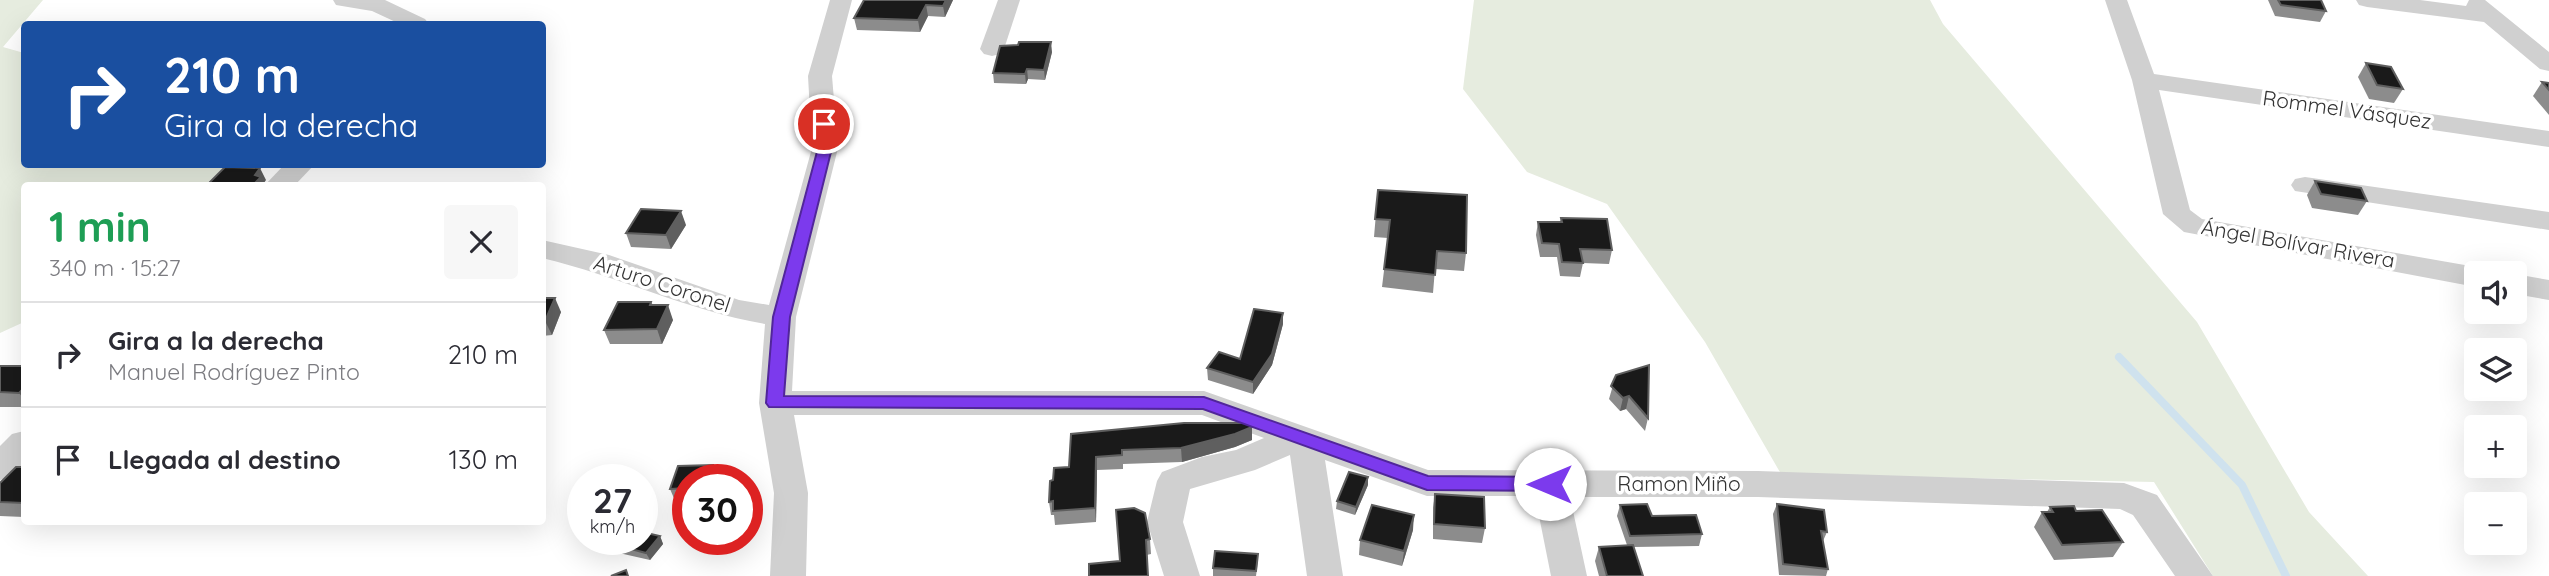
<!DOCTYPE html>
<html lang="es">
<head>
<meta charset="utf-8">
<style>
	:root { --surface:#fff; --page:#f7f7f7; --text:#2b2b33; --muted:#7c7c81; --line:#e1e1e2 }
	body { margin:0; font-family:Quicksand,sans-serif; background:var(--page); color:var(--text); height:100vh; display:flex; flex-direction:column; font-size:26px; white-space:nowrap }
	* { box-sizing:border-box; margin:0 }
	p { font-size:23px; color:var(--muted) }
	.icon { flex:none; width:38px; height:38px; fill:none; stroke:currentColor; stroke-width:2; stroke-linecap:round; stroke-linejoin:round }
	.map { position:relative; flex:1; overflow:hidden }
	.side { position:absolute; left:21px; top:182px; width:525px; height:343px; display:flex; flex-direction:column; background:var(--surface); border-radius:7px; box-shadow:0 7px 28px #0002 }
	.side>* { flex:none }
	.top-card { position:absolute; left:21px; top:21px; width:525px; height:147px; border-radius:7px; box-shadow:0 7px 28px #0002; background:#1a4fa0; color:#fff; overflow:hidden }
	.tools { position:absolute; left:2464px; top:261px; display:grid; gap:14px }
	.tools a { display:grid; place-items:center; width:63px; height:63px; border-radius:7px; background:var(--surface); box-shadow:0 7px 28px #0002; font-size:35px }
	.speed { position:absolute; left:567px; top:464px; display:flex; gap:14px; font-size:35px; font-weight:700; text-align:center }
	.speed>* { display:grid; place-content:center; width:91px; height:91px; border-radius:50%; background:var(--surface); box-shadow:0 7px 28px #0002; line-height:1 }
	.speed small { font-size:18px; font-weight:400 }
	.speed .limit { border:10px solid #d22; background:#fff; color:#111 }
	.pin { position:absolute; display:grid; place-items:center; width:60px; height:60px; color:#fff; margin:-30px; border:4px solid #fff; border-radius:50%; box-shadow:0 2px 7px #0007 }
	.me { position:absolute; width:77px; margin:-38px; rotate:270deg; stroke-linejoin:round; filter:drop-shadow(0 0 5px #0008) }
	.turn { display:flex; align-items:center; gap:24px; height:147px; padding:0 28px; font-size:32px }
	.turn .icon { width:91px; height:91px; stroke-width:2.5 }
	.turn b { display:block; font-size:49px; line-height:60px }
	.round { display:grid; place-items:center; flex:none; width:74px; height:74px; border-radius:7px; background:var(--page) }
	.summary { display:flex; align-items:center; justify-content:space-between; height:119px; padding:0 28px }
	h1 { font-size:42px; font-weight:700; line-height:52px; color:#1e9e55 }
	ul { padding:0; list-style:none }
	li { display:flex; align-items:center; gap:21px; height:105px; padding:0 28px; border-top:2px solid var(--line) }
	li div { flex:1 }
	li b { display:block; font-size:26px }
	li em { font-style:normal }
	.map>svg:first-child { display:block }
</style>
</head>
<body>
<div class="map">
<svg width="2549" height="576" viewBox="0 0 2549 576">
	<rect width="100%" height="100%" fill="#fff"/>
	<g fill="#e6ecdf">
		<path d="M0,0H43L3,47L24,53V164L288,165L286,167H224L205,185L24,186V322L0,333Z"/>
		<path d="M1474,0H1930L1943,24L2197,322L2309,512L2368,576H2213L2154,482L1781,474L1705,342L1607,204L1527,172L1463,89Z"/>
	</g>
	<g fill="none" stroke-linecap="round" stroke-linejoin="round">
		<path stroke="#cfe2ee" stroke-width="8" d="M2119,357L2242,485L2286,576"/>
		<g fill="#d0d0d0" fill-rule="evenodd">
			<path d="M333,0H385L425,19L429,24H400L372,11L336,5Z"/>
			<path d="M830,0H852L832,76L838,148L796,317L792,391H1204L1428,470L1758,471L2124,483L2157,495L2213,576H2175L2133,515L2120,509L1758,497H1570L1587,576H1551L1535,496H1427L1325,460L1343,576H1307L1290,455L1255,470L1190,489L1183,522L1200,576H1164L1147,522L1157,481L1162,472L1202,457L1236,450L1264,438L1202,415H794L808,493L806,576H770L774,493L759,403L765,324C689,311 618,276 542,258V240L609,255L739,300L769,305L812,148L808,76Z"/>
			<path d="M998,0H1020L1004,49L1000,54L992,56L984,54L980,49Z"/>
			<path d="M2105,0H2127L2154,74L2549,131V147L2159,90L2190,210L2202,219L2476,267L2488,273H2476V287L2184,232L2163,214L2132,80Z"/>
			<path d="M2356,0H2420L2466,6L2469,0H2485L2549,52V71L2540,69L2484,22L2367,7L2359,5Z"/>
			<path d="M285,164H315L294,186H264Z"/>
			<path d="M2305,177L2549,212V230L2295,191L2291,185L2295,179Z"/>
			<path d="M2515,274L2549,280V300L2515,294Z"/>
			<path d="M24,431V463L12,476L0,480V446L12,434Z"/>
		</g>
	</g>
	<g fill="#8c8c8c">
		<path d="M864,0H953L945,17L928,16L920,32L857,30L854,18Z"/>
		<path d="M2268,0H2321L2326,11L2320,22L2275,16Z"/>
		<path d="M1018,45L1052,52L1045,80L1028,79L1026,84L994,83L993,73Z"/>
		<path d="M2366,63L2403,89L2394,103L2369,99L2358,77Z"/>
		<path d="M2542,82L2549,83V115L2533,96Z"/>
		<path d="M2315,181L2367,201L2358,215L2312,208L2307,195Z"/>
		<path d="M1378,190L1466,253L1464,271L1435,269L1433,293L1382,287L1388,238L1374,237Z"/>
		<path d="M1561,218L1612,250L1609,264L1583,263L1580,277L1560,276L1557,257H1540L1536,235L1538,222H1560Z"/>
		<path d="M686,225L671,249L631,247L626,233Z"/>
		<path d="M542,298L561,312L552,335L542,336Z"/>
		<path d="M651,302L653,305L673,320L662,344H610L604,330Z"/>
		<path d="M1283,313V324L1272,365L1253,394L1208,380L1207,368L1240,359Z"/>
		<rect x="0" y="366" width="24" height="41"/>
		<path d="M1616,375L1648,418L1645,431L1626,409L1620,411L1609,399Z"/>
		<path d="M1071,434L1252,440L1235,447L1182,462L1123,464V469L1097,470L1096,522L1055,525L1054,515H1051L1049,502L1053,480L1069,467Z"/>
		<path d="M713,465L719,480H688V503H676L670,489Z"/>
		<path d="M24,467V517L0,516V483Z"/>
		<path d="M1368,485L1355,515L1336,509L1337,501Z"/>
		<path d="M1435,494L1485,528L1482,543L1433,539V508Z"/>
		<path d="M1777,504L1827,532L1823,541L1828,569L1826,576L1779,575L1773,514Z"/>
		<path d="M1620,505L1702,534L1699,546L1634,547L1643,576H1599L1595,561L1599,547L1627,545L1617,516Z"/>
		<path d="M2050,507L2076,511L2123,542L2113,557L2054,560L2034,527L2042,512H2047Z"/>
		<path d="M1116,510L1150,539L1151,554L1120,561Z"/>
		<path d="M1413,530L1402,566L1359,555L1360,540Z"/>
		<path d="M660,536L663,544L650,560L619,553L616,545Z"/>
		<path d="M1258,561L1256,576H1213V568Z"/>
	</g>
	<g fill="#5f5f5f">
		<path d="M946,0H953L945,17L943,6Z"/>
		<path d="M926,5L928,16L920,32L918,20Z"/>
		<path d="M1051,42L1052,52L1045,80L1044,70Z"/>
		<path d="M1027,69L1028,79L1026,84L1025,74Z"/>
		<path d="M260,168L266,180L264,183L265,186H252L255,175Z"/>
		<path d="M681,211L686,225L671,249L666,235Z"/>
		<path d="M555,298L561,312L552,335L545,321Z"/>
		<path d="M668,305L673,320L662,344L657,329Z"/>
		<path d="M1283,313V324L1272,365L1253,394V382Z"/>
		<path d="M24,388V399L19,393Z"/>
		<path d="M1629,396L1626,409L1620,411L1623,398Z"/>
		<path d="M1252,427V440L1235,447L1182,462L1181,448Z"/>
		<path d="M1096,457L1097,470L1096,522L1095,508Z"/>
		<path d="M713,465L719,479L708,480Z"/>
		<path d="M1368,477V485L1355,515L1356,507Z"/>
		<path d="M1414,515L1413,530L1402,566L1404,551Z"/>
		<path d="M660,536L663,544L650,560L646,553Z"/>
	</g>
	<g fill="#1a1a1a" stroke="#5f5f5f" stroke-width="2">
		<path d="M864,0H946L943,6L926,5L918,20L854,18Z"/>
		<path d="M2278,0H2321L2326,11L2281,5Z"/>
		<path d="M1019,42H1051L1044,70L1027,69L1025,74L993,73L1000,46L1018,45Z"/>
		<path d="M2366,63L2391,67L2403,89L2377,85Z"/>
		<path d="M2542,82L2549,83V90Z"/>
		<path d="M225,167L260,168L255,175L261,177L252,186H206Z"/>
		<path d="M2315,181L2361,188L2367,201L2321,194Z"/>
		<path d="M1378,190L1467,195L1466,253L1437,251L1435,275L1384,269L1390,220L1375,219Z"/>
		<path d="M641,209L681,211L666,235L626,233Z"/>
		<path d="M1561,218L1607,219L1612,250L1580,249L1583,263L1562,262L1559,244L1542,243L1538,222H1562Z"/>
		<path d="M542,298H555L545,321H542Z"/>
		<path d="M618,302H651L650,305H668L657,329L604,330Z"/>
		<path d="M1254,309L1283,313L1272,354L1253,382L1207,368L1219,352L1240,359Z"/>
		<path d="M1649,365L1648,418L1629,396L1623,398L1611,386L1616,375Z"/>
		<path d="M0,366H24V388L19,393L0,392Z"/>
		<path d="M1184,423H1251L1252,427L1235,434L1181,448L1122,450V455L1096,457L1095,508L1053,511V501L1049,502L1050,481L1053,480L1054,468L1069,467L1071,434Z"/>
		<path d="M713,465L708,480H688V488L670,489L678,466Z"/>
		<path d="M16,467H24V503L0,502V483Z"/>
		<path d="M1349,472L1368,477L1356,507L1337,501Z"/>
		<path d="M1435,494L1484,497L1485,528L1434,524Z"/>
		<path d="M1647,504L1652,516L1696,515L1702,534L1630,536L1620,505Z"/>
		<path d="M1777,504L1824,510L1827,532L1821,531L1828,569L1783,564Z"/>
		<path d="M1372,505L1414,515L1404,551L1360,540Z"/>
		<path d="M2074,506L2076,511L2102,510L2123,542L2062,545L2042,512H2053L2050,507Z"/>
		<path d="M1134,508L1145,513L1150,539L1146,540L1148,576H1089V564L1120,561L1116,510Z"/>
		<path d="M642,532L660,536L646,553L616,545L621,539H642Z"/>
		<path d="M1633,545L1643,576H1607L1599,547Z"/>
		<path d="M1215,551L1258,554L1256,571L1213,568Z"/>
		<path d="M626,570L628,576H611Z"/>
	</g>
	<path fill="#7c3aed" stroke="#51269a" stroke-width="2" d="M824,120L831,124L832,148L790,317L784,396L1204,397L1428,476L1550,477L1557,479L1559,484L1557,489L1550,491L1427,490L1203,409L769,407L766,403L773,317L818,148L817,124Z"/>
	<g text-anchor="middle" stroke-width="7" stroke-linejoin="round" paint-order="stroke">
		<g font-size="21" fill="#333" stroke="#fff">
			<text transform="translate(2347 110) rotate(8)" y="7">Rommel Vásquez</text>
			<text transform="translate(2298 244) rotate(10)" y="7">Ángel Bolívar Rivera</text>
			<text transform="translate(662 284) rotate(18)" y="7">Arturo Coronel</text>
			<text x="1679" y="491">Ramon Miño</text>
		</g>
	</g>
</svg>
<div class="tools">
<a><svg class="icon" aria-label="sound" viewBox="0 0 24 24"><path d="M4 9h4l5-4v14l-5-4H4zM17 9q2 3 0 6"/></svg></a>
<a><svg class="icon" aria-label="layers" viewBox="0 0 24 24"><path d="M12 4l9 5-9 5-9-5zM3 14l9 5 9-5"/></svg></a>
<a>+</a>
<a>−</a>
</div>
<div class="speed"><div>27<small>km/h</small></div><div class="limit">30</div></div>
<div class="pin" style="left:824px;top:124px;background:#d93025"><svg class="icon" aria-label="arrive" viewBox="0 0 24 24"><path d="M6 21V4h12l-3 4 3 4H6"/></svg></div>
<svg class="me" style="left:1550px;top:484px" viewBox="-20 -20 40 40"><circle r="19" fill="#fff"/><path d="M0-13L10 11 0 6-10 11z" fill="#7c3aed"/></svg>
<div class="top-card">
<div class="turn"><svg class="icon" aria-label="right" viewBox="0 0 24 24"><path d="M7 20v-9h11M14 6l5 5-5 5"/></svg><div><b>210 m</b>Gira a la derecha</div></div>
</div>
<section class="side">
<div class="summary"><div><h1>1 min</h1><p>340 m · 15:27</p></div><a class="round"><svg class="icon" aria-label="close" viewBox="0 0 24 24"><path d="M6 6l12 12M18 6L6 18"/></svg></a></div>
<ul>
<li><svg class="icon" aria-label="right" viewBox="0 0 24 24"><path d="M7 20v-9h11M14 6l5 5-5 5"/></svg><div><b>Gira a la derecha</b><p>Manuel Rodríguez Pinto</p></div><em>210 m</em></li>
<li><svg class="icon" aria-label="arrive" viewBox="0 0 24 24"><path d="M6 21V4h12l-3 4 3 4H6"/></svg><div><b>Llegada al destino</b></div><em>130 m</em></li>
</ul>
</section>
</div>
</body>
</html>
